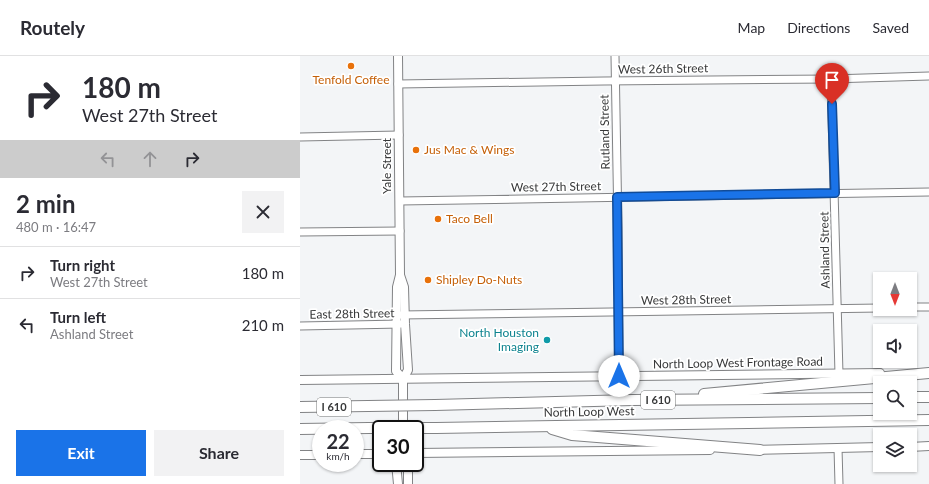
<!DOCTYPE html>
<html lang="en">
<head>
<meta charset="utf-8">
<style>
	:root { --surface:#fff; --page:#f2f2f3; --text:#2b2b33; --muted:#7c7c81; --line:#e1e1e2; --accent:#1a73e8 }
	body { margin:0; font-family:Lato,sans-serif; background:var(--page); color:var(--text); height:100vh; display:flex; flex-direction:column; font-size:15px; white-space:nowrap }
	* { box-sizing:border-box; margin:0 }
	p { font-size:13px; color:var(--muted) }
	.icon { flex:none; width:22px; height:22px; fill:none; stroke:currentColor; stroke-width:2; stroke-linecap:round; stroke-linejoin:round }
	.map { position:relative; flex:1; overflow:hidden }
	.sheet { display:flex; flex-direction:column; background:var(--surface); width:300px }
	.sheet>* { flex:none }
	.guide { background:#fff; color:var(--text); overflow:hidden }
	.needle { width:26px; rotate:180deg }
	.tools { position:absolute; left:573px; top:216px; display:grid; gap:8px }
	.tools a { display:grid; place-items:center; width:44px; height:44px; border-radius:0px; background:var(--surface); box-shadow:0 1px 3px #0004; font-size:20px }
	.speed { position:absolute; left:12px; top:364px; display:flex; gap:8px; font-size:20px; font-weight:700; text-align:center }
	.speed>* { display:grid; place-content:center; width:52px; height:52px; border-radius:50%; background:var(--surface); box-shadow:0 1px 3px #0004; line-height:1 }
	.speed small { font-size:10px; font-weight:400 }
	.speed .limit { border:2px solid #111; border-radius:6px; background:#fff; color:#111 }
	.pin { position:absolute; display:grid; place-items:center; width:34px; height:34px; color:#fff; margin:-41px -17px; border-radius:50% 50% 50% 0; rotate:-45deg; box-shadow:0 0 4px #0007 }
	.pin .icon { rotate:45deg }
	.me { position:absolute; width:44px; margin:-22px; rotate:0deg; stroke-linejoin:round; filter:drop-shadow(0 0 3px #0008) }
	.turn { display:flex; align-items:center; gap:14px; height:84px; padding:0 16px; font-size:18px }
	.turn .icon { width:52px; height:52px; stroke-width:2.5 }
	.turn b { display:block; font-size:28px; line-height:34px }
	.lanes { display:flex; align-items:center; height:38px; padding:0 16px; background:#0003; justify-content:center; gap:20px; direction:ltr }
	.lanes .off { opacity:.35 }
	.round { display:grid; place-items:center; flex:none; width:42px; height:42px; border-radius:0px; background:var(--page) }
	.overview { display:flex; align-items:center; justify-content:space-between; height:68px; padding:0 16px }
	h1 { font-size:24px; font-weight:700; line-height:30px }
	.action { display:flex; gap:8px; margin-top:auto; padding:8px 16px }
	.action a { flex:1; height:46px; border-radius:0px; background:var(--accent); color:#fff; font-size:16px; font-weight:700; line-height:46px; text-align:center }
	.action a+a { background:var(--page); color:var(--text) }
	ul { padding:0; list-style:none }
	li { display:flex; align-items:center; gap:12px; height:52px; padding:0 16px; border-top:1px solid var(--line) }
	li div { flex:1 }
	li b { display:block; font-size:15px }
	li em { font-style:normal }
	header { display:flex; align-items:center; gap:24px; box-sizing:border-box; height:56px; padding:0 20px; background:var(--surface); border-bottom:1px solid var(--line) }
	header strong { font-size:19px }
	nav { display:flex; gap:22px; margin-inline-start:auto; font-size:14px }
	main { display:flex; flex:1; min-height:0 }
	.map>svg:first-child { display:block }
</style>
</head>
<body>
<header>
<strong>Routely</strong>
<nav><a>Map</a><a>Directions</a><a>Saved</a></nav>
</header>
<main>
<section class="sheet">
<div class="guide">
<div class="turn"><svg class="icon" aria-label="right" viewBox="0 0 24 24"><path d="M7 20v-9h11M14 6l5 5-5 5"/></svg><div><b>180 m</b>West 27th Street</div></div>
<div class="lanes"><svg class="icon off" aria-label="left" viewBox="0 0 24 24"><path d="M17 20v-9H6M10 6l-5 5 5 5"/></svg><svg class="icon off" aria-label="ahead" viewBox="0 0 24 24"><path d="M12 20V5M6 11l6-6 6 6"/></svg><svg class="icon" aria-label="right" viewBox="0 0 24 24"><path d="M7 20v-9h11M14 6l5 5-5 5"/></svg></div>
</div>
<div class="overview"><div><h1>2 min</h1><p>480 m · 16:47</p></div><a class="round"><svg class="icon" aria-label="close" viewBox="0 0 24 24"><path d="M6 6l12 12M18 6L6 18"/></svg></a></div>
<ul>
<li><svg class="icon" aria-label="right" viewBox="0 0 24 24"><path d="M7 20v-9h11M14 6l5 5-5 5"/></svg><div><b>Turn right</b><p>West 27th Street</p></div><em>180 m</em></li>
<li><svg class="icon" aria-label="left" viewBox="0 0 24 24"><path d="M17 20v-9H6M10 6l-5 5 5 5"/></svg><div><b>Turn left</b><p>Ashland Street</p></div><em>210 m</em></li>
</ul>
<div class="action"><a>Exit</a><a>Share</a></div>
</section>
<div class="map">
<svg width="629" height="428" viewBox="0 0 629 428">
	<rect width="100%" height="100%" fill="#f3f5f7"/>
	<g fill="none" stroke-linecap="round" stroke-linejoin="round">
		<g stroke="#828385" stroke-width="9">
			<g id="minor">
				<path d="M315,0L318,171L319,321"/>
				<path d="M531,23L539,318"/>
				<path d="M98,28L304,25L531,23L629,20"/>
				<path d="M0,81L99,79"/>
				<path d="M100,145L629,136"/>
				<path d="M0,176L100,175"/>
				<path d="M610,251H629"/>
				<path d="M100,259L580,252"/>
				<path d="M0,270L101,268"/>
				<path d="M538,392L539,428"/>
			</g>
		</g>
		<g stroke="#828385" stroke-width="10">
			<g id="major">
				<path d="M98,0L100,219L104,231L105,268L108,314L103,323V373"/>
				<path d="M100,219L97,231L96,315L103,323"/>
				<path d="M0,324L580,317"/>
				<path d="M610,391L629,390"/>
				<path d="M454,394L580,391"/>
				<path d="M115,397L410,394"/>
				<path d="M55,398H81"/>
				<path d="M0,399H21"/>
				<path d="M96,407L98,428"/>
				<path d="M108,428V407"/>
			</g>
		</g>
		<g stroke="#828385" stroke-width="12">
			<g id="highway">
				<path d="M404,338L629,317"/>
				<path d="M610,341H629"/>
				<path d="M135,349L332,344L580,342"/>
				<path d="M0,351L68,350"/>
				<path d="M136,372L629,364"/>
				<path d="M0,373L69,372"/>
				<path d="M252,373L272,379L460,394"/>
			</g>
		</g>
		<use href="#minor" stroke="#fff" stroke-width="7"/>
		<use href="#major" stroke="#fff" stroke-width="8"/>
		<use href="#highway" stroke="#fff" stroke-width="10"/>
		<g stroke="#828385" stroke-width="12" stroke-linecap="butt">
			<g id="highway-bridge">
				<path d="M68,350L135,349"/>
				<path d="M69,372H136"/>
			</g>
		</g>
		<use href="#highway-bridge" stroke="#fff" stroke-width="10"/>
	</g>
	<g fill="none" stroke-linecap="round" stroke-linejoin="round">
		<g stroke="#114b97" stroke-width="10">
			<path id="route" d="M319,320L317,141L535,137L532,48"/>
		</g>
		<use href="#route" stroke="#1a73e8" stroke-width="7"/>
	</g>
	<g fill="#e8710a" stroke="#fff" stroke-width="1.5">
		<circle cx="51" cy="10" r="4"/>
		<circle cx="116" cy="94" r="4"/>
		<circle cx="138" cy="163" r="4"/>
		<circle cx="128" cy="224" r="4"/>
	</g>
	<circle fill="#0f9aa8" stroke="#fff" stroke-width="1.5" cx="247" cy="284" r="4"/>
	<g text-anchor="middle" stroke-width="3.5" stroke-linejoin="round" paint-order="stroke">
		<g fill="#fff" stroke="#737474" stroke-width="1">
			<rect x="341" y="335" width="34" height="18" rx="3"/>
			<rect x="17" y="342" width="34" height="18" rx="3"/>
		</g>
		<g font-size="11" font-weight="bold" fill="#373839">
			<text x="358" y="348">I 610</text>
			<text x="34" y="355">I 610</text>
		</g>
		<g font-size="12" fill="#373839" stroke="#fff">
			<text transform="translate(363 13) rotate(-1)" y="4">West 26th Street</text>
			<text transform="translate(305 76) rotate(-91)" y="4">Rutland Street</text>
			<text transform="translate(87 110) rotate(-90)" y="4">Yale Street</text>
			<text transform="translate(256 131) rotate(-1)" y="4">West 27th Street</text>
			<text transform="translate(525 194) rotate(-91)" y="4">Ashland Street</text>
			<text transform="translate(386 244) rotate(-1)" y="4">West 28th Street</text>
			<text transform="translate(52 258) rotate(-1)" y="4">East 28th Street</text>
			<text transform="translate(438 307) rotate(-1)" y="4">North Loop West Frontage Road</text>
			<text transform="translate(289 356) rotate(-1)" y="4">North Loop West</text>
		</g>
		<g font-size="12" fill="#c56008" stroke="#fff" text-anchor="start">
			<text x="51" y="28" text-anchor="middle">Tenfold Coffee</text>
			<text x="124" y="98">Jus Mac &amp; Wings</text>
			<text x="146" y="167">Taco Bell</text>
			<text x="136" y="228">Shipley Do-Nuts</text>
		</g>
		<g font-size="12" fill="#0d838f" stroke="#fff" text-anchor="end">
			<text x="239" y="281">North Houston<tspan x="239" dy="14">Imaging</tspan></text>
		</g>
	</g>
</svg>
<div class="tools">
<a><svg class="needle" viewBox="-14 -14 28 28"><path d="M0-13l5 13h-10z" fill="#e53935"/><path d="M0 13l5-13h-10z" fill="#7c7c81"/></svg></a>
<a><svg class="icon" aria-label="sound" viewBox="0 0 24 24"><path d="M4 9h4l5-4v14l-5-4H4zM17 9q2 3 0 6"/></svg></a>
<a><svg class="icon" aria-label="search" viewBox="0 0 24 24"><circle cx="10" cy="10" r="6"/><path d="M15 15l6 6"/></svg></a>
<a><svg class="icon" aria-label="layers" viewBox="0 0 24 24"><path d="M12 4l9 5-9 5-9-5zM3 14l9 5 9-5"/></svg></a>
</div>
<div class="speed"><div>22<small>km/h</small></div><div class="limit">30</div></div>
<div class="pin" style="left:532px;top:48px;background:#d93025"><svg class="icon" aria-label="arrive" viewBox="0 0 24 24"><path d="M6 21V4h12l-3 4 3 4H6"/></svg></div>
<svg class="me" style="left:319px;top:320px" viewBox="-20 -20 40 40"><circle r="19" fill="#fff"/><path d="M0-13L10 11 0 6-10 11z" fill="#1a73e8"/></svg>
</div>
</main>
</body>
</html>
